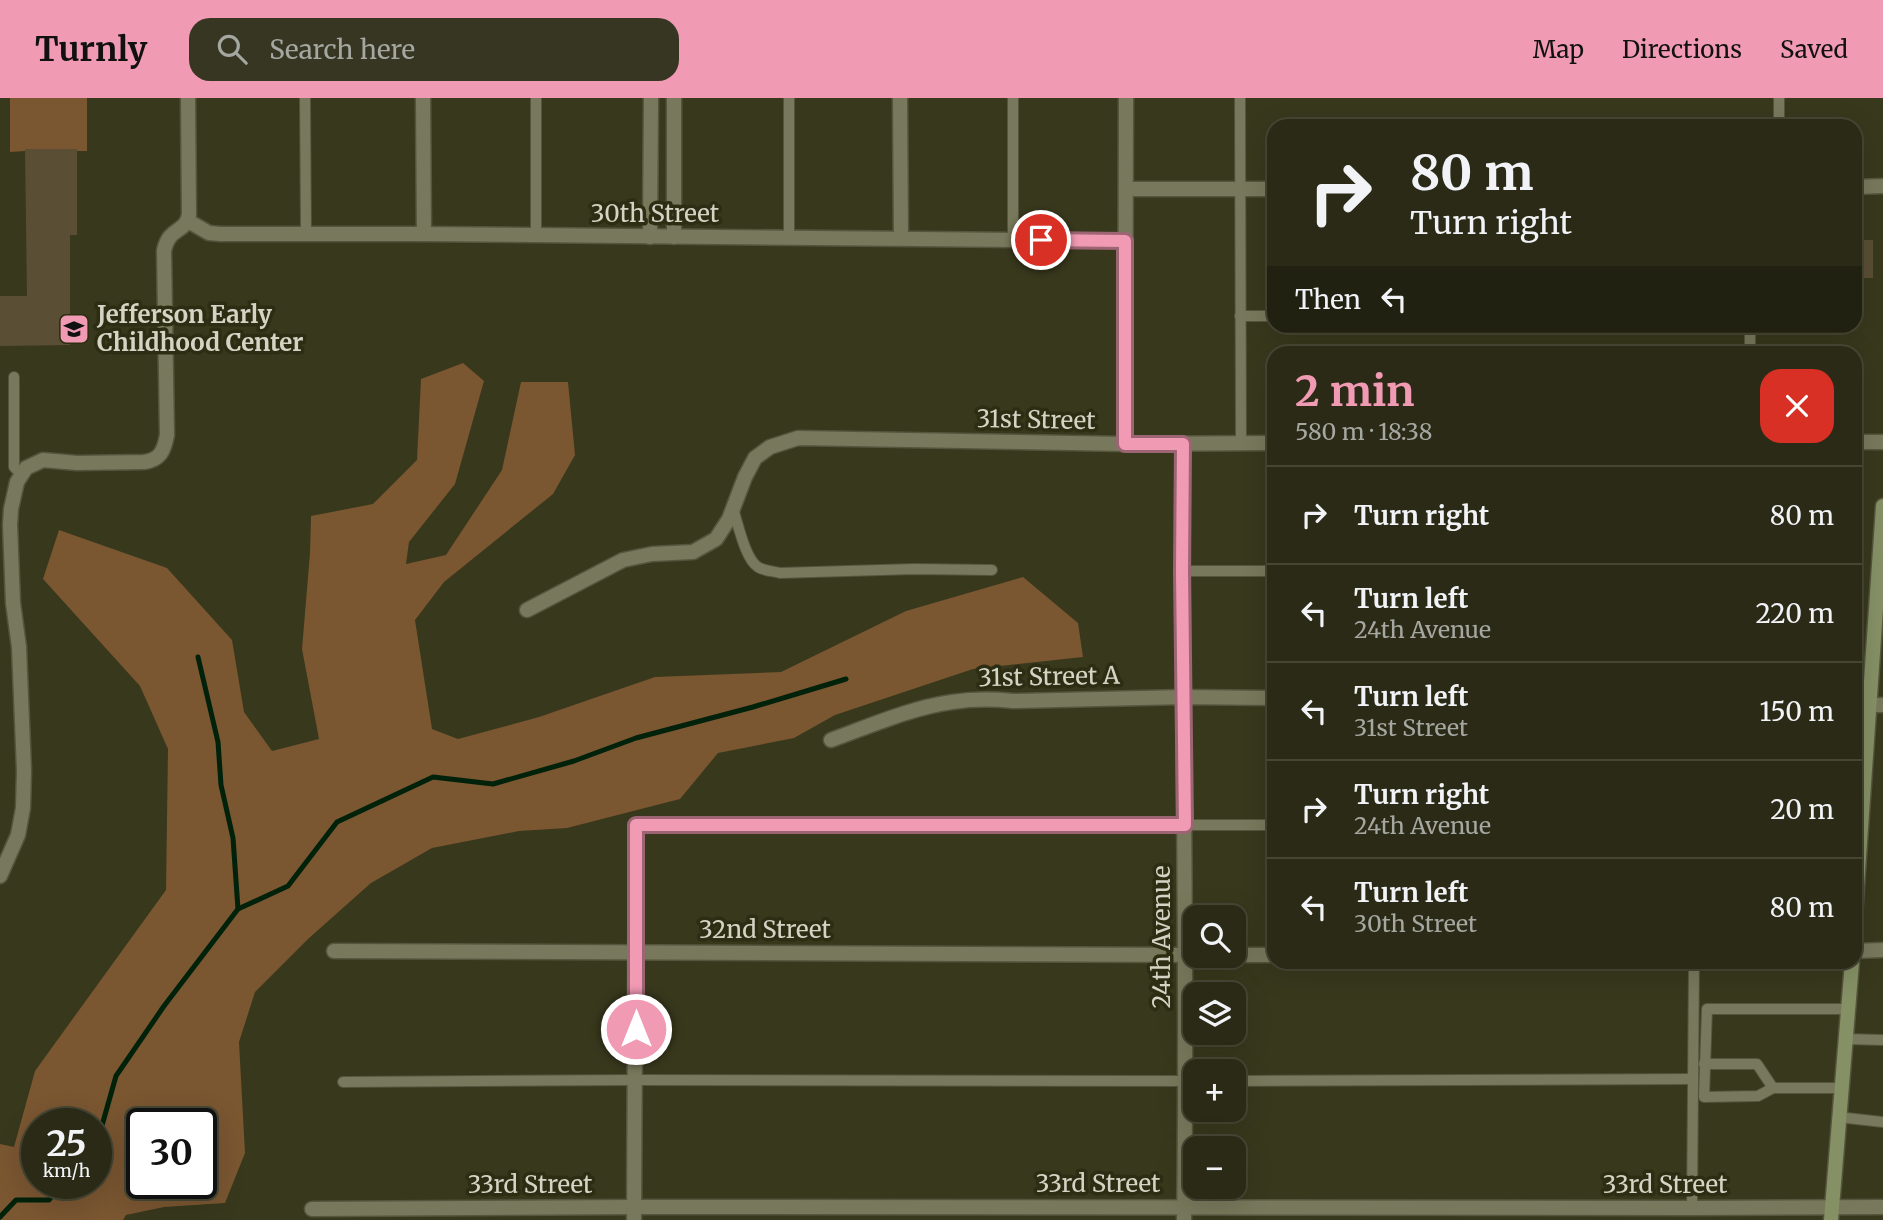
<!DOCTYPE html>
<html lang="en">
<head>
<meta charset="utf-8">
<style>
	:root { --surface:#2a2a16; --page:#363623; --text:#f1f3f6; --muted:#a5a7a1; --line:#464635; --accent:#f19ab3 }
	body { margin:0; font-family:Merriweather,serif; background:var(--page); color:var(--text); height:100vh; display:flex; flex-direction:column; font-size:26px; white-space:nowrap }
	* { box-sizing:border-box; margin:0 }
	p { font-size:23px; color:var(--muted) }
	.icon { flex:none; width:38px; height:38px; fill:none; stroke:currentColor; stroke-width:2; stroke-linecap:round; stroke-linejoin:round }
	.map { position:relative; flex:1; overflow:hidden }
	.sheet { position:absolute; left:1267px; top:248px; width:595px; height:623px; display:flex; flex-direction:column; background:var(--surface); border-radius:21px; box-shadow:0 7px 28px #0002,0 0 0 2px var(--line) }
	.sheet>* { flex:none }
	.hud { position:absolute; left:1267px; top:21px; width:595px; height:214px; border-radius:21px; box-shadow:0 7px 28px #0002,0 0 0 2px var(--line); background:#2a2a16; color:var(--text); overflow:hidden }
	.buttons { position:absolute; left:1183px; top:807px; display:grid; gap:14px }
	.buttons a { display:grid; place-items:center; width:63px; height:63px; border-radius:14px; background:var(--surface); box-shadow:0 7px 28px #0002,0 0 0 2px var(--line); font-size:35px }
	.speed { position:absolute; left:21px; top:1010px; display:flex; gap:14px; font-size:35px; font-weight:700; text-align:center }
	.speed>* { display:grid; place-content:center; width:91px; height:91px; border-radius:50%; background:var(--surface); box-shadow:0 7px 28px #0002,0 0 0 2px var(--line); line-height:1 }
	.speed small { font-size:18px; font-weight:400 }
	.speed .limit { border:4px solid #111; border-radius:10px; background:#fff; color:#111 }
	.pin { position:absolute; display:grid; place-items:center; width:60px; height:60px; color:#fff; margin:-30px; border:4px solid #fff; border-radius:50%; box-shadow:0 2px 7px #0007 }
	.me { position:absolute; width:77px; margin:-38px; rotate:0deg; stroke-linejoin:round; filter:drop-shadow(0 0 5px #0008) }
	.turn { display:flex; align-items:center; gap:24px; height:147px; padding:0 28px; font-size:32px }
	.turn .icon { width:91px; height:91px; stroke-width:2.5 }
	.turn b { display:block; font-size:49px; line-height:60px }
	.then { display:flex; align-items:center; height:66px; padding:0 28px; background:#0003; gap:14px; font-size:26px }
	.round { display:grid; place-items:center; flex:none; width:74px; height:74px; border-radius:21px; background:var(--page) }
	.headline { display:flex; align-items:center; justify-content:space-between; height:119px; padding:0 28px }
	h1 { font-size:42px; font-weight:700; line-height:52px; color:var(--accent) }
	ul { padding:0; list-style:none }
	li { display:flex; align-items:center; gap:21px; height:98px; padding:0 28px; border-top:2px solid var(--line) }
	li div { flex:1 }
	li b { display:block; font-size:26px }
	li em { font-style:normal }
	header { display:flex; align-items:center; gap:42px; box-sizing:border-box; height:98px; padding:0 35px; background:var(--accent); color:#111 }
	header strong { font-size:33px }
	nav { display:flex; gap:38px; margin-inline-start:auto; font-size:24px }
	.search { width:490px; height:63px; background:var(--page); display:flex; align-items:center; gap:18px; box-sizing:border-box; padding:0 24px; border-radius:21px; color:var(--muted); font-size:26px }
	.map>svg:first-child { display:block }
</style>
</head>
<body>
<header>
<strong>Turnly</strong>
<div class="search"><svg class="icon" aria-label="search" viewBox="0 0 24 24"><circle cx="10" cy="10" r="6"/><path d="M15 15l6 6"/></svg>Search here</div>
<nav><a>Map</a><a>Directions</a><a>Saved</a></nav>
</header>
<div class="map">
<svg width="1883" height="1122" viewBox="0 0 1883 1122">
	<rect width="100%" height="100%" fill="#38381d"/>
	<g fill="#7a5631" fill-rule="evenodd">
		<path d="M10,0H87V53H77L76,51H25V53L10,54Z"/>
		<path d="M463,265L484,283L455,386L409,444L406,466L446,457L502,372L521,284H568L575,357L553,396L444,484L415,522L432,631L458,641L539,619L655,579L781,574L906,513L1023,479L1078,525L1083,559L973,571L835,617L794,640L718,655L680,701L567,730L519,733L432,750L371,785L308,841L255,894L239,944L245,1055L225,1105L164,1109L126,1117L123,1122H0V1046L14,1049L35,973L166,792L168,651L140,588L43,481L59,432L167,470L232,542L244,614L272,653L319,641L302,551L310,455L311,418L373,406L417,362L421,281ZM37,1026H96V1085H37ZM142,1026H201V1085H142Z"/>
	</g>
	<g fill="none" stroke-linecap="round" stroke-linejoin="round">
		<g stroke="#00210a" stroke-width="5">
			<path d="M198,559L218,644L221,687L233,740L238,811"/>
			<path d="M96,1042L99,1038L116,978L164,908L238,811L288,788L337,724L433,679L493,686L574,663L636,640L753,609L846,581"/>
			<path d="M0,1119L16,1102H49L62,1085"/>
		</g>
	</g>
	<g fill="#5a4e35">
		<path d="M25,51H77V137H70V247L0,248V198H27Z"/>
		<rect x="1855" y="142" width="18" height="38"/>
	</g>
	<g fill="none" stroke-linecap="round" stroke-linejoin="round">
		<g stroke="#55553e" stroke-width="12">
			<g id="lane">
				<path d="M305,0L306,136"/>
				<path d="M536,0V138"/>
				<path d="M789,0V140"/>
				<path d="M1013,0V141"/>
				<path d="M1240,0L1241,345"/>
				<path d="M1779,28V0"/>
				<path d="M1240,218H1274"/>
				<path d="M1750,228V256"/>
				<path d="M14,279V369L21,376"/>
				<path d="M733,411C738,425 745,461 758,469C764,473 773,473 780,475L914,471L992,472"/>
				<path d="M1182,473H1274"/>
				<path d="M636,727H1274"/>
				<path d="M1845,941L1883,942"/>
				<path d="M1704,966H1757L1773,990"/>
				<path d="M1234,983L1693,981"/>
				<path d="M343,984L635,982L1195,983"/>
				<path d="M1841,990H1773L1758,998L1704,999L1707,911H1848"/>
				<path d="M1838,1019L1883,1024"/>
				<path d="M1692,1110L1694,864"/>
			</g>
		</g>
		<g stroke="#55553e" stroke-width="17">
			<g id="street">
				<path d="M423,0L424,136"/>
				<path d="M674,0V139"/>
				<path d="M900,0L901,140"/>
				<path d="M1855,89L1883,88"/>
				<path d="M1126,91H1274"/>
				<path d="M188,123L209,135L221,136H424L1125,143"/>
				<path d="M650,139L651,0"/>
				<path d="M1855,344H1883"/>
				<path d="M1125,346L1126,0"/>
				<path d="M1183,346C1181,605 1188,863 1184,1122"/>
				<path d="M527,512L623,462L652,456L693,454L716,441L729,421L745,379L755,360L770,349L798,340L1125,346L1274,345"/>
				<path d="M1855,607H1883"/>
				<path d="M831,642C870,628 910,610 952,604C972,601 993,601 1013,603L1184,599L1274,600"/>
				<path d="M0,778L18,737L23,710L24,673L19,549L13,505L10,427L11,411L17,384L26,370L43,362L77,365L144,364C160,362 164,353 167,337L164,153C169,128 185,136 189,117L188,0"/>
				<path d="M334,853L1195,857"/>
				<path d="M1855,853L1883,852"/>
				<path d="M1234,857H1274"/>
				<path d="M312,1111L634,1109L1692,1110L1883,1109"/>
				<path d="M634,1122L636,727"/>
			</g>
		</g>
		<g stroke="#55553e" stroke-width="17">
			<g id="secondary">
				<path d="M1855,818L1883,408"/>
				<path d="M1831,1122L1852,864"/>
			</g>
		</g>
		<use href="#lane" stroke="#78785c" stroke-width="10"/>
		<use href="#street" stroke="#78785c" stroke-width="14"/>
		<use href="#secondary" stroke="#859065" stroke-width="14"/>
	</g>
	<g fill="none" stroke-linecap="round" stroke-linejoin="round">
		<g stroke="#9d6474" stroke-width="18">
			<path id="route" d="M636,931V727H1185L1182,473L1183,346H1125V143L1041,142"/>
		</g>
		<use href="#route" stroke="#f19ab3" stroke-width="12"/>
	</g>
	<defs>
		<g id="school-square" transform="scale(1.575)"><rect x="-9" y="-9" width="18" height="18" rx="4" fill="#f19ab3" stroke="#2d2d13"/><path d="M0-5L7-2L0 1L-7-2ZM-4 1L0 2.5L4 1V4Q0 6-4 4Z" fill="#111"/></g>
	</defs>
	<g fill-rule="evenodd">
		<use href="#school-square" x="74" y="231"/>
	</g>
	<g text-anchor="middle" stroke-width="7" stroke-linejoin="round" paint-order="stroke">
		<g font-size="24" fill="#d3d4c4" stroke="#2d2d13">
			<text x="655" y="124">30th Street</text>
			<text transform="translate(1036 322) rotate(1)" y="8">31st Street</text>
			<text transform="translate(1049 579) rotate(-1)" y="8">31st Street A</text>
			<text x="765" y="840">32nd Street</text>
			<text transform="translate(1162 839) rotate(-90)" y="8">24th Avenue</text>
			<text x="1098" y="1094">33rd Street</text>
			<text x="530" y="1095">33rd Street</text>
			<text x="1665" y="1095">33rd Street</text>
		</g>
		<g font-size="24" font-weight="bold" fill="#d3d4c4" stroke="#2d2d13" text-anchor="start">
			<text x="97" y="225">Jefferson Early<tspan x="97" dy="28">Childhood Center</tspan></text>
		</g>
	</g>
</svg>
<div class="buttons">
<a><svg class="icon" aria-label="search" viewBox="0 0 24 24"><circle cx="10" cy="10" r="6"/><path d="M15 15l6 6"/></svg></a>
<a><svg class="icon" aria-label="layers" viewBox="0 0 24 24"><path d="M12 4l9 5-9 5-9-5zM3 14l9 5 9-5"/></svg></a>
<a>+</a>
<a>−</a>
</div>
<div class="speed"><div>25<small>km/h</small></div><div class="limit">30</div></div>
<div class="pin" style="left:1041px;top:142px;background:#d93025"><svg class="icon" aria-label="arrive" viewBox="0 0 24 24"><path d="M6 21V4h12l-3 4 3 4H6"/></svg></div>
<svg class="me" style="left:636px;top:931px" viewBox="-20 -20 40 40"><circle r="17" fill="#f19ab3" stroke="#fff" stroke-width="3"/><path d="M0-11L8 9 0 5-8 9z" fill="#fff"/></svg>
<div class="hud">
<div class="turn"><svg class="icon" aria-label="right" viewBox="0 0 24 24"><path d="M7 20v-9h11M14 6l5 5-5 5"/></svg><div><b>80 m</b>Turn right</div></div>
<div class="then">Then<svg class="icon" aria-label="left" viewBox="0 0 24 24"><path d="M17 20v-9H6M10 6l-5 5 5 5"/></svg></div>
</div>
<section class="sheet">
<div class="headline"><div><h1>2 min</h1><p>580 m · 18:38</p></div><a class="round" style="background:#d93025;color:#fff"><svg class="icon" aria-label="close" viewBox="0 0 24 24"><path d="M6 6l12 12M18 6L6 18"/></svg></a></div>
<ul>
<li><svg class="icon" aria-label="right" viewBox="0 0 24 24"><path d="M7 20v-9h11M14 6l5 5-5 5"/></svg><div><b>Turn right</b></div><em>80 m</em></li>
<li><svg class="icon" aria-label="left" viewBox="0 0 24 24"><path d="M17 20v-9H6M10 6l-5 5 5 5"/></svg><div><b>Turn left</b><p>24th Avenue</p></div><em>220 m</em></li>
<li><svg class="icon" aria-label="left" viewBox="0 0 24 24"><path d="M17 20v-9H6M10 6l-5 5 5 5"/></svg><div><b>Turn left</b><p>31st Street</p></div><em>150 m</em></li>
<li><svg class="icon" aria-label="right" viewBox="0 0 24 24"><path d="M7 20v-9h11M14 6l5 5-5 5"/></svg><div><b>Turn right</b><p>24th Avenue</p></div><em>20 m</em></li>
<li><svg class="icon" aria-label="left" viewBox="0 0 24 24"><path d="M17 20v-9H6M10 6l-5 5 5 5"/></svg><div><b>Turn left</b><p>30th Street</p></div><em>80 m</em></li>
</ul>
</section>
</div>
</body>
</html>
